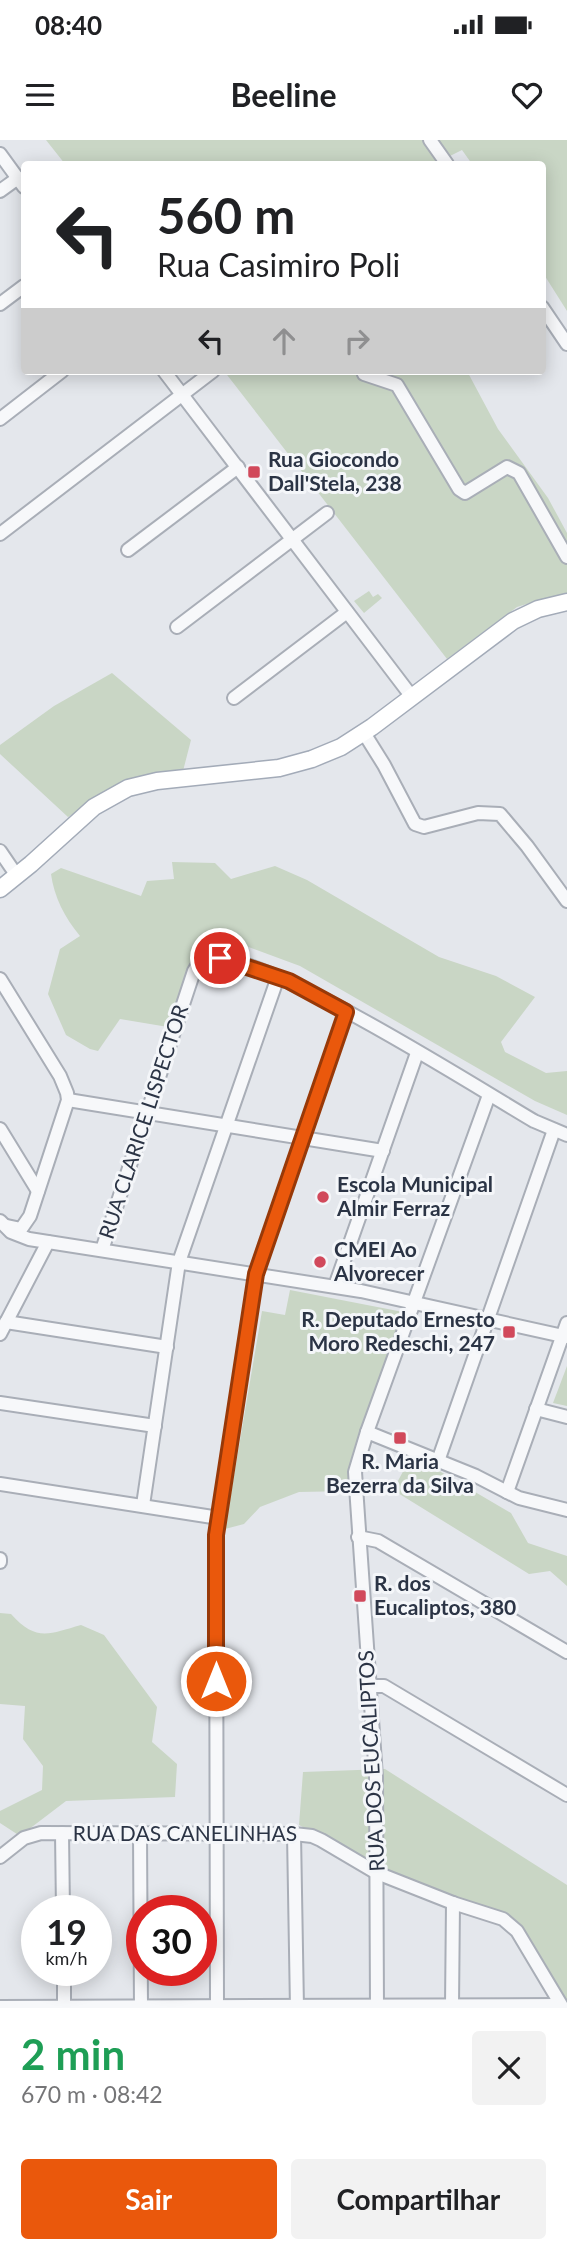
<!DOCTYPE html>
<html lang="pt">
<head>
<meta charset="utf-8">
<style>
	:root { --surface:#fff; --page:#f2f2f2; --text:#202124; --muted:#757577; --accent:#ea580c }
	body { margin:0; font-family:Lato,sans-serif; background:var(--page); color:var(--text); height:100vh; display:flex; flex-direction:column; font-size:26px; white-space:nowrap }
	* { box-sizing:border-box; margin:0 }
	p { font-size:23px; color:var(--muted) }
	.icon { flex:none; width:38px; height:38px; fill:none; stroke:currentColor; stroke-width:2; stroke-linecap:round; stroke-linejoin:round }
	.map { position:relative; height:1868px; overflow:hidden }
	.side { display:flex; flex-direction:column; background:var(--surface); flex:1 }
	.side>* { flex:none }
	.hud { position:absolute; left:21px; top:21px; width:525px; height:214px; border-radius:7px; box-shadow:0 4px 18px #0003; background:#fff; color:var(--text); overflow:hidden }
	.speed { position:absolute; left:21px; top:1755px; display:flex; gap:14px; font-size:35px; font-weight:700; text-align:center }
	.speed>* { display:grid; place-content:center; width:91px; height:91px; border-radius:50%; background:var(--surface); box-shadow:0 4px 18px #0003; line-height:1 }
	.speed small { font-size:18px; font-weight:400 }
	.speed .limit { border:10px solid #d22; background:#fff; color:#111 }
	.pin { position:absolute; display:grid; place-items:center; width:60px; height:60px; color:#fff; margin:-30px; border:4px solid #fff; border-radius:50%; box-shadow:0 2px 7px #0007 }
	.me { position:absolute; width:77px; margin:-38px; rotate:0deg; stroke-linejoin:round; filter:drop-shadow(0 0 5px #0008) }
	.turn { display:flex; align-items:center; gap:24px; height:147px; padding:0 21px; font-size:32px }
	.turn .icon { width:91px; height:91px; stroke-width:2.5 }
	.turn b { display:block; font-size:49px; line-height:60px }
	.lanes { display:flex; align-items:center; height:66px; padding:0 21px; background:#0003; justify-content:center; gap:35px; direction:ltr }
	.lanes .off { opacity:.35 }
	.round { display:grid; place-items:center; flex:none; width:74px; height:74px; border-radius:7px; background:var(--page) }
	.overview { display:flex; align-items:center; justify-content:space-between; height:119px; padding:0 21px }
	h1 { font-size:42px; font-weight:700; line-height:52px; color:#1e9e55 }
	.button { display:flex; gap:14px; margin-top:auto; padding:14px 21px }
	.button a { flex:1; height:80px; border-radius:7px; background:var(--accent); color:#fff; font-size:28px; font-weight:700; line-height:80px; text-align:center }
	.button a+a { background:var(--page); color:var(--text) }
	.status { display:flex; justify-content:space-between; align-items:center; height:49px; padding:0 35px; background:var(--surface); direction:ltr }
	.status svg { height:19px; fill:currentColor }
	header { display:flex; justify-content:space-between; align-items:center; height:91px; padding:0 21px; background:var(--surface); font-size:32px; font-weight:700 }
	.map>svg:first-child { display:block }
</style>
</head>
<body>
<div class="status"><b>08:40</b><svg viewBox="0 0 49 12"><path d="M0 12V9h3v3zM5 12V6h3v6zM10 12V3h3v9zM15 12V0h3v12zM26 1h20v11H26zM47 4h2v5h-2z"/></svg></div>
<header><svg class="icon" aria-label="menu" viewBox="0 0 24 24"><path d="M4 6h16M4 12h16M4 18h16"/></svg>Beeline<svg class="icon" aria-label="heart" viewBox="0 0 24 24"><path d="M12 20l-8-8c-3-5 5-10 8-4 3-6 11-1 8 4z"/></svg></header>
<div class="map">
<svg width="567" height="1868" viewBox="0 0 567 1868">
	<rect width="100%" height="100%" fill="#e4e7ec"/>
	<g fill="#c9d6c5">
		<path d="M46,0H567V171L543,133L542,24H472L462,10L434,24H65Z"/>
		<path d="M224,231H467L498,289L548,358L567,393V454L546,458L517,467L447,519Z"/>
		<path d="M369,451L373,457L378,454L382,458L364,473L354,461Z"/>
		<path d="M112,533L191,600L183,631L102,656L68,677L0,614V605L54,566Z"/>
		<path d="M172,722L215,723L231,739L275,726L307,740L439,817L496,836L535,857L501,902L505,912L546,933L567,931V975L535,961L300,826L227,799L207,798L197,806L168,887L120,879L98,911L90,909L66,895L48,854L60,809L80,796C65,778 54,757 51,734L61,728L141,756L147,741L174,739Z"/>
		<path d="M290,1150L403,1172L352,1327L350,1351L299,1352L260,1367L244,1384L225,1389L262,1171L285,1175Z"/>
		<path d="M567,1226V1266L553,1263Z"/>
		<path d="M412,1315L511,1373L528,1403L567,1416V1446L550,1431L529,1434L393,1350Z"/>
		<path d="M0,1473L11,1474C36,1502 49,1494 81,1485L104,1495L157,1567L152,1602L177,1624L175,1657L66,1661L20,1696L0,1683V1671L42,1650L43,1626L23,1599L25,1566L0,1564Z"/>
		<path d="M385,1629L567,1745V1863L515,1779L380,1727L299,1685L303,1632Z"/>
	</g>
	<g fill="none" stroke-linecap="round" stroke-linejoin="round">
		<g stroke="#a9aeb7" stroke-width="16">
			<g id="minor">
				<path d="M430,0L447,24"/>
				<path d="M0,14L24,47"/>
				<path d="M0,51L18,38"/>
				<path d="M0,164L24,146"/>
				<path d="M542,167L567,204"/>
				<path d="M164,231L412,557"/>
				<path d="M363,231L364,234L397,245L459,349L465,353L507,327L519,333L567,417"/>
				<path d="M0,279L62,231"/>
				<path d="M0,394L213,231"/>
				<path d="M128,410L238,327"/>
				<path d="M177,487L327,373"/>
				<path d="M234,558L347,472"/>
				<path d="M364,593L384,625L415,684L424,687L478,673L500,674L527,706L567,761"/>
				<path d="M0,711L17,736"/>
				<path d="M0,839L60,936L67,953L68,960L30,1076L21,1089L7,1086"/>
				<path d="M68,960L383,1011"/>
				<path d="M0,989L38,1051"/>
				<path d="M0,1081L11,1092L29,1099L361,1151L567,1197"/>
				<path d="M102,1110L194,831L197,826L206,818C258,807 479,949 534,981L567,995"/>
				<path d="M335,1146L417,913"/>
				<path d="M6,1182L167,1207"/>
				<path d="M0,1194L48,1102"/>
				<path d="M0,1263L155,1286"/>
				<path d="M536,1269L567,1277"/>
				<path d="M367,1292L476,1336L519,1358L567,1370"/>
				<path d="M438,1321L554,990"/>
				<path d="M0,1344L219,1378"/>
				<path d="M507,1352L567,1183"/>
				<path d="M143,1365L179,1122L278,837"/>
				<path d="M358,1397L378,1401L567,1512"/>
				<path d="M0,1419V1422"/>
				<path d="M370,1546H384L567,1655"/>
				<path d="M62,1693L63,1771"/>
				<path d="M140,1693L141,1868"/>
				<path d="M294,1694L297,1868"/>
				<path d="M0,1717L24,1698L41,1693L294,1694L312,1696L321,1700L377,1733L453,1763L503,1779L517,1791L563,1868"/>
				<path d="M64,1830V1868"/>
				<path d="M452,1865L453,1763"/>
				<path d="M0,1867L559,1865"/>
				<path d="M217,1868L216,1395L256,1134L346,872"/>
				<path d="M377,1868L376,1637L355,1332L367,1292L489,955"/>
			</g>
		</g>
		<g stroke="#a3abb8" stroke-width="19">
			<path id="major" d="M0,749L31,724L94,667L128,648L157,641L279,628L312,619L341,607L372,587L513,481L538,469L567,462"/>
		</g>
		<use href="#minor" stroke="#f7f8fa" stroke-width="12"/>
		<use href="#major" stroke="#fff" stroke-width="16"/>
	</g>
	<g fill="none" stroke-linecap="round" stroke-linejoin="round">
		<g stroke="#983908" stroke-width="18">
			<path id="route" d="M216,1541V1395L256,1134L346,872L289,841L220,818"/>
		</g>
		<use href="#route" stroke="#ea580c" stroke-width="12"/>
	</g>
	<g fill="#d1495b" stroke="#f4f6f9" stroke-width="2.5">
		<rect x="247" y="325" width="14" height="14" rx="3.5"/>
		<circle cx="323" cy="1057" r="7"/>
		<circle cx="320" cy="1122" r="7"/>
		<rect x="502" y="1185" width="14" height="14" rx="3.5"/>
		<rect x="393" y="1291" width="14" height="14" rx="3.5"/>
		<rect x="353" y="1449" width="14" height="14" rx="3.5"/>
	</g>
	<g text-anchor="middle" stroke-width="6" stroke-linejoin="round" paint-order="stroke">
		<g font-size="21" font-weight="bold" fill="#2b3445" stroke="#f4f6f9" text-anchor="start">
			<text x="268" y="327">Rua Giocondo<tspan x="268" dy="24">Dall'Stela, 238</tspan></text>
			<text x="337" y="1052">Escola Municipal<tspan x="337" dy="24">Almir Ferraz</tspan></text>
			<text x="334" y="1117">CMEI Ao<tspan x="334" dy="24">Alvorecer</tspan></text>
			<text x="495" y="1187" text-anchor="end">R. Deputado Ernesto<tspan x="495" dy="24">Moro Redeschi, 247</tspan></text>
			<text x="400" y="1329" text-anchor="middle">R. Maria<tspan x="400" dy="24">Bezerra da Silva</tspan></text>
			<text x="374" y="1451">R. dos<tspan x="374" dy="24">Eucaliptos, 380</tspan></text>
		</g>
		<g font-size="21" fill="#2b3445" stroke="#f4f6f9">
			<text transform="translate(144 982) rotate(-72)" y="7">RUA CLARICE LISPECTOR</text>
			<text transform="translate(372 1621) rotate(-93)" y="7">RUA DOS EUCALIPTOS</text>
			<text x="185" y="1701">RUA DAS CANELINHAS</text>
		</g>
	</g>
</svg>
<div class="speed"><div>19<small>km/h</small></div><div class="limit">30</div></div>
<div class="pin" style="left:220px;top:818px;background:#d93025"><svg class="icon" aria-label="arrive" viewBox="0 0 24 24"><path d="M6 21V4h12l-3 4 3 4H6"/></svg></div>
<svg class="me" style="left:216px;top:1541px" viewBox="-20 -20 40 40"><circle r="17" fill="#ea580c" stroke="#fff" stroke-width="3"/><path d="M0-11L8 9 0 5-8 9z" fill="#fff"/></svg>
<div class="hud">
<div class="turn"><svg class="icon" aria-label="left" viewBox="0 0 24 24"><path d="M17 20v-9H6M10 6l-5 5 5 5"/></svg><div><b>560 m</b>Rua Casimiro Poli</div></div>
<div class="lanes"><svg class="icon" aria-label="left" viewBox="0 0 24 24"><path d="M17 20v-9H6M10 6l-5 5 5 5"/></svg><svg class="icon off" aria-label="ahead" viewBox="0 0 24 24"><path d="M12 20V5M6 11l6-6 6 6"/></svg><svg class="icon off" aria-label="right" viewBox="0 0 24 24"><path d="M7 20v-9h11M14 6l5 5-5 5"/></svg></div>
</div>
</div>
<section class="side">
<div class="overview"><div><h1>2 min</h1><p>670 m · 08:42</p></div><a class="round"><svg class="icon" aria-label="close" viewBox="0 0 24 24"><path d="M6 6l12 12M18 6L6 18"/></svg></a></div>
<div class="button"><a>Sair</a><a>Compartilhar</a></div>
</section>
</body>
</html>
